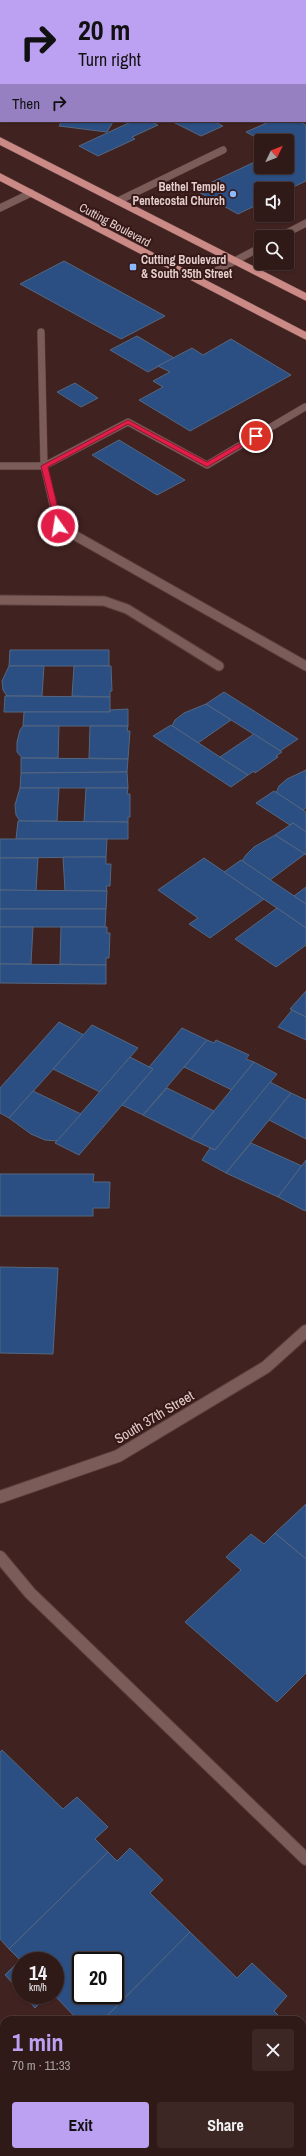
<!DOCTYPE html>
<html lang="en">
<head>
<meta charset="utf-8">
<style>
	:root { --surface:#301a18; --page:#3c2725; --text:#f1f3f6; --muted:#a8a1a2; --line:#4b3837; --accent:#bca0f2 }
	body { margin:0; font-family:"Archivo Narrow",sans-serif; background:var(--page); color:var(--text); height:100vh; display:flex; flex-direction:column; font-size:15px; white-space:nowrap }
	* { box-sizing:border-box; margin:0 }
	p { font-size:13px; color:var(--muted) }
	.icon { flex:none; width:22px; height:22px; fill:none; stroke:currentColor; stroke-width:2; stroke-linecap:round; stroke-linejoin:round }
	.map { position:relative; flex:1; overflow:hidden }
	.drawer { position:absolute; left:0px; top:2016px; width:306px; height:140px; display:flex; flex-direction:column; background:var(--surface); border-radius:12px 12px 0 0; box-shadow:0 1px 3px #0004,0 0 0 1px var(--line) }
	.drawer>* { flex:none }
	.guide { position:absolute; left:0px; top:0px; width:306px; height:122px; box-shadow:0 1px 3px #0004,0 0 0 1px var(--line); background:#bca0f2; color:#111; overflow:hidden }
	.needle { width:26px; rotate:47deg }
	.tools { position:absolute; left:254px; top:134px; display:grid; gap:8px }
	.tools a { display:grid; place-items:center; width:40px; height:40px; border-radius:4px; background:var(--surface); box-shadow:0 1px 3px #0004,0 0 0 1px var(--line); font-size:20px }
	.speed { position:absolute; left:12px; top:1952px; display:flex; gap:8px; font-size:20px; font-weight:700; text-align:center }
	.speed>* { display:grid; place-content:center; width:52px; height:52px; border-radius:50%; background:var(--surface); box-shadow:0 1px 3px #0004,0 0 0 1px var(--line); line-height:1 }
	.speed small { font-size:10px; font-weight:400 }
	.speed .limit { border:2px solid #111; border-radius:6px; background:#fff; color:#111 }
	.pin { position:absolute; display:grid; place-items:center; width:34px; height:34px; color:#fff; margin:-17px; border:2px solid #fff; border-radius:50%; box-shadow:0 1px 4px #0007 }
	.me { position:absolute; width:44px; margin:-22px; rotate:347deg; stroke-linejoin:round; filter:drop-shadow(0 0 3px #0008) }
	.turn { display:flex; align-items:center; gap:14px; height:84px; padding:0 12px; font-size:18px }
	.turn .icon { width:52px; height:52px; stroke-width:2.5 }
	.turn b { display:block; font-size:28px; line-height:34px }
	.then { display:flex; align-items:center; height:38px; padding:0 12px; background:#0003; gap:8px; font-size:15px }
	.round { display:grid; place-items:center; flex:none; width:42px; height:42px; border-radius:4px; background:var(--page) }
	.head { display:flex; align-items:center; justify-content:space-between; height:68px; padding:0 12px }
	h1 { font-size:24px; font-weight:800; line-height:30px; color:var(--accent) }
	.action { display:flex; gap:8px; margin-top:auto; padding:8px 12px }
	.action a { flex:1; height:46px; border-radius:4px; background:var(--accent); color:#111; font-size:16px; font-weight:800; line-height:46px; text-align:center }
	.action a+a { background:var(--page); color:var(--text) }
	.map>svg:first-child { display:block }
</style>
</head>
<body>
<div class="map">
<svg width="306" height="2156" viewBox="0 0 306 2156">
	<rect width="100%" height="100%" fill="#402220"/>
	<g fill="#2b4f82" stroke="#546781" fill-rule="evenodd">
		<rect x="35" y="0" width="54" height="1"/>
		<path d="M158,0H204L201,1Z"/>
		<path d="M62,121H104L113,122L107,132L59,126Z"/>
		<path d="M133,121H150L158,125L132,137L135,139L98,156L79,146Z"/>
		<path d="M171,121H213L223,126L201,136Z"/>
		<path d="M271,121H298L306,125V181L287,190L261,189V203L238,214L195,190L261,159V167H287V141H263L246,132Z"/>
		<path d="M64,261L165,316L121,339L20,284Z"/>
		<path d="M137,336L174,358L148,372L110,350Z"/>
		<path d="M231,339L291,375L190,431L139,400L163,387L153,381L170,372L158,366L192,348L203,355Z"/>
		<path d="M75,383L98,398L81,407L57,392Z"/>
		<path d="M119,440L185,480L157,495L92,455Z"/>
		<path d="M10,650H109V666H9Z"/>
		<path d="M9,666H44L42,696H7L3,690L2,681Z"/>
		<path d="M74,666H111L112,691H110V697L72,696Z"/>
		<path d="M224,692L298,739L280,751L206,704Z"/>
		<path d="M5,696L110,697V712H4Z"/>
		<path d="M206,704L231,720L198,743L172,726L175,720L184,713Z"/>
		<path d="M128,709V726H23L24,712H110V710Z"/>
		<path d="M171,725L220,757L248,775L231,787L153,736Z"/>
		<path d="M23,726H59L58,758H22L17,752V742L20,730Z"/>
		<path d="M90,726H128L127,731H130L128,759L89,758Z"/>
		<path d="M254,734L282,752L276,756L278,757L255,773L254,771L248,775L220,757Z"/>
		<path d="M21,758L128,759L127,772L21,773Z"/>
		<path d="M306,770V808L303,810L276,793L279,786L287,779Z"/>
		<path d="M127,772L128,788H20L21,773Z"/>
		<path d="M20,788H59L57,821H20L16,815L15,805Z"/>
		<path d="M86,788H128L127,794H130V817H128V822H84Z"/>
		<path d="M274,791L306,812V832L293,823L290,825L256,803Z"/>
		<path d="M18,821L128,822V839H16Z"/>
		<path d="M293,823L306,832V855L275,835Z"/>
		<path d="M275,835L305,854L270,880L242,861L246,855L254,847Z"/>
		<path d="M0,839H107L106,857L0,858Z"/>
		<path d="M63,857H106V864H111L110,886H106L107,891H65Z"/>
		<path d="M0,858H38L36,891L0,890Z"/>
		<path d="M204,858L264,899L210,938L189,924L198,918L158,890Z"/>
		<path d="M241,860L306,904V928L224,872Z"/>
		<path d="M306,887V904L294,896Z"/>
		<path d="M0,890L107,891L106,909H0Z"/>
		<path d="M277,908L306,928V945L276,967L235,939Z"/>
		<path d="M0,909H106L105,927H0Z"/>
		<path d="M0,927H33L31,964H0Z"/>
		<path d="M61,927H107V933H110L109,958H106V965L60,964Z"/>
		<path d="M0,964L106,965V984L0,983Z"/>
		<path d="M306,991V1017L290,1009Z"/>
		<path d="M292,1010L306,1017V1040L278,1027Z"/>
		<path d="M59,1022L84,1035L9,1118L0,1113V1088Z"/>
		<path d="M92,1025L138,1048L100,1092L53,1069Z"/>
		<path d="M182,1028L207,1040L143,1115L122,1105L153,1069L149,1067Z"/>
		<path d="M207,1040L214,1043L216,1040L249,1055L246,1059L254,1062L232,1090L184,1067Z"/>
		<path d="M130,1057L153,1069L79,1155L55,1143Z"/>
		<path d="M254,1062L277,1074L215,1150L191,1139Z"/>
		<path d="M270,1082L291,1093L226,1173L202,1160L210,1148L215,1150Z"/>
		<path d="M167,1088L214,1111L191,1139L143,1115Z"/>
		<path d="M33,1091L81,1114L57,1141L45,1140L31,1134L9,1118Z"/>
		<path d="M291,1093L306,1100V1139L269,1120Z"/>
		<path d="M251,1143L302,1166L278,1197L226,1173Z"/>
		<path d="M306,1160V1210L305,1211L278,1197Z"/>
		<path d="M0,1174H94L93,1182H110L109,1208H93V1216H0Z"/>
		<path d="M0,1267L58,1268L53,1354L0,1353Z"/>
		<path d="M306,1504V1559L275,1533Z"/>
		<path d="M275,1533L306,1559V1673L277,1702L185,1622L241,1570L226,1557L251,1534L264,1544Z"/>
		<path d="M2,1750L63,1809L77,1797L108,1827L95,1839L108,1852L9,1949L0,1939V1752Z"/>
		<path d="M130,1848L163,1880L150,1893L190,1932L103,2020H78L54,1995L55,1961H21V1992L5,1975L20,1960L9,1949L108,1852L117,1861ZM81,1961H115V1995H81Z"/>
		<path d="M190,1932L237,1978L252,1963L287,1996L274,2011L283,2020H103Z"/>
		<path d="M24,1995H48L35,2008Z"/>
		<path d="M306,2025V2156H187L190,2152H302V2030Z"/>
		<path d="M76,2152H132L133,2156H60Z"/>
	</g>
	<g fill="none" stroke-linecap="round" stroke-linejoin="round">
		<g stroke="#5a3e3c" stroke-width="8">
			<g id="minor-far2">
				<path d="M264,1L266,0"/>
				<path d="M0,23L1,15"/>
				<path d="M118,201L223,150"/>
				<path d="M0,208L31,193"/>
				<path d="M279,237L306,223"/>
				<path d="M199,280L261,247"/>
				<path d="M0,466H44L41,332"/>
				<path d="M61,528L58,526L44,466L128,422L207,465L305,407"/>
			</g>
		</g>
		<g stroke="#5a3e3c" stroke-width="11">
			<g id="minor-far1">
				<path d="M60,527L306,666"/>
				<path d="M0,600L104,601L127,609L219,666"/>
			</g>
		</g>
		<g stroke="#5a3e3c" stroke-width="14">
			<g id="minor">
				<path d="M0,1497L118,1456L266,1367L306,1331"/>
				<path d="M0,1557L30,1593L306,1859"/>
			</g>
		</g>
		<g stroke="#5a3e3c" stroke-width="8">
			<g id="major">
				<path d="M0,141L306,297"/>
				<path d="M0,177L306,336"/>
			</g>
		</g>
		<use href="#minor-far2" stroke="#7c5c59" stroke-width="7"/>
		<use href="#minor-far1" stroke="#7c5c59" stroke-width="9"/>
		<use href="#minor" stroke="#7c5c59" stroke-width="12"/>
		<use href="#major" stroke="#cb8a86" stroke-width="7"/>
	</g>
	<path fill="#e11d48" stroke="#92132f" d="M128,420L207,462L254,435L260,436L207,467L128,424L48,467L62,526L56,527L41,466Z"/>
	<g fill="#8abafc" stroke="#361817" stroke-width="1.5">
		<circle cx="233" cy="194" r="4"/>
		<rect x="129" y="263" width="8" height="8" rx="2"/>
	</g>
	<g text-anchor="middle" stroke-width="4" stroke-linejoin="round" paint-order="stroke">
		<g font-size="12" font-weight="bold" fill="#e3cecc" stroke="#361817" text-anchor="end">
			<text x="225" y="191">Bethel Temple<tspan x="225" dy="14">Pentecostal Church</tspan></text>
			<text x="141" y="264" text-anchor="start">Cutting Boulevard<tspan x="141" dy="14">&amp; South 35th Street</tspan></text>
		</g>
		<g font-size="12" fill="#e3cecc" stroke="#361817">
			<text transform="translate(115 225) rotate(28)" y="4">Cutting Boulevard</text>
		</g>
		<g font-size="14" fill="#e3cecc" stroke="#361817">
			<text transform="translate(154 1417) rotate(-31)" y="5">South 37th Street</text>
		</g>
	</g>
</svg>
<div class="tools">
<a><svg class="needle" viewBox="-14 -14 28 28"><path d="M0-13l5 13h-10z" fill="#e53935"/><path d="M0 13l5-13h-10z" fill="#a8a1a2"/></svg></a>
<a><svg class="icon" aria-label="sound" viewBox="0 0 24 24"><path d="M4 9h4l5-4v14l-5-4H4zM17 9q2 3 0 6"/></svg></a>
<a><svg class="icon" aria-label="search" viewBox="0 0 24 24"><circle cx="10" cy="10" r="6"/><path d="M15 15l6 6"/></svg></a>
</div>
<div class="speed"><div>14<small>km/h</small></div><div class="limit">20</div></div>
<div class="pin" style="left:256px;top:436px;background:#d93025"><svg class="icon" aria-label="arrive" viewBox="0 0 24 24"><path d="M6 21V4h12l-3 4 3 4H6"/></svg></div>
<svg class="me" style="left:58px;top:526px" viewBox="-20 -20 40 40"><circle r="17" fill="#e11d48" stroke="#fff" stroke-width="3"/><path d="M0-11L8 9 0 5-8 9z" fill="#fff"/></svg>
<div class="guide">
<div class="turn"><svg class="icon" aria-label="right" viewBox="0 0 24 24"><path d="M7 20v-9h11M14 6l5 5-5 5"/></svg><div><b>20 m</b>Turn right</div></div>
<div class="then">Then<svg class="icon" aria-label="right" viewBox="0 0 24 24"><path d="M7 20v-9h11M14 6l5 5-5 5"/></svg></div>
</div>
<section class="drawer">
<div class="head"><div><h1>1 min</h1><p>70 m · 11:33</p></div><a class="round"><svg class="icon" aria-label="close" viewBox="0 0 24 24"><path d="M6 6l12 12M18 6L6 18"/></svg></a></div>
<div class="action"><a>Exit</a><a>Share</a></div>
</section>
</div>
</body>
</html>
